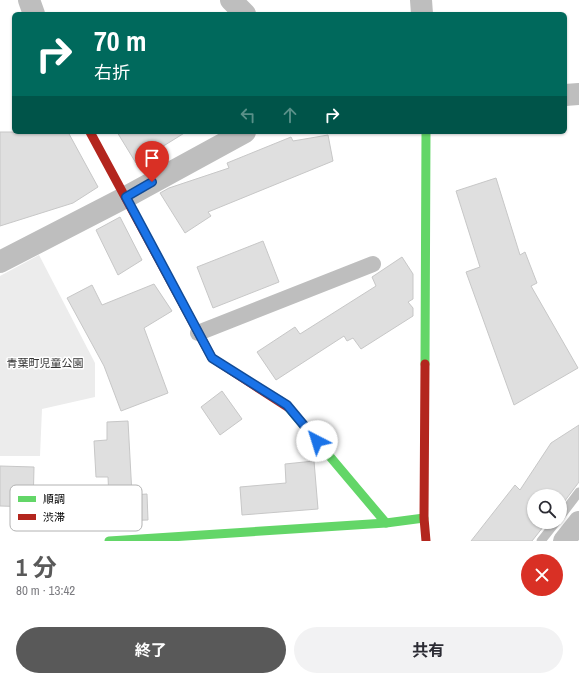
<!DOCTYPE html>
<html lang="ja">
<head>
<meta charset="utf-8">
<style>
	:root { --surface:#fff; --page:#f2f2f3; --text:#2b2b33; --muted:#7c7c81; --accent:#595959 }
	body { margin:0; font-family:"Archivo Narrow","Noto Sans JP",sans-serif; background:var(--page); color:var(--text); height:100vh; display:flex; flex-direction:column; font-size:15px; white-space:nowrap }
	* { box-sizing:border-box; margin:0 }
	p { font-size:13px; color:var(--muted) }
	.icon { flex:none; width:22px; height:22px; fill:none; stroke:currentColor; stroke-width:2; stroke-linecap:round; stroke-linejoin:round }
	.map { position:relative; height:541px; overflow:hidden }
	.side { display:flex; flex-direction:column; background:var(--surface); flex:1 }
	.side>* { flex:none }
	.guide { position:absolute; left:12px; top:12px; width:555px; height:122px; border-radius:6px; box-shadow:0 1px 3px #0004; background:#00695c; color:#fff; overflow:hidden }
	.controls { position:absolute; left:527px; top:489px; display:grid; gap:8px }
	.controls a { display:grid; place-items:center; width:40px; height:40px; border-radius:50%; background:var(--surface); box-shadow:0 1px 3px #0004; font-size:20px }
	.pin { position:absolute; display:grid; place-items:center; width:34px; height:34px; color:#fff; margin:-41px -17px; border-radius:50% 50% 50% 0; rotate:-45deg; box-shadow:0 0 4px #0007 }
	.pin .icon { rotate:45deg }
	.me { position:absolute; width:44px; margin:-22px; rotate:320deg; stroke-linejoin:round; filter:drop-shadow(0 0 3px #0008) }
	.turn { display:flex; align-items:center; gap:14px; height:84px; padding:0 16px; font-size:18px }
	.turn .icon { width:52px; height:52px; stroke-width:2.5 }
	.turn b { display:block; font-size:28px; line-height:34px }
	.lanes { display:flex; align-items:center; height:38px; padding:0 16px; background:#0003; justify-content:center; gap:20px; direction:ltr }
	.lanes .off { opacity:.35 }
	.round { display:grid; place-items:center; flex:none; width:42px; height:42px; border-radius:21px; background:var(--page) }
	.overview { display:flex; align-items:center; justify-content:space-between; height:68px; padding:0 16px }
	h1 { font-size:24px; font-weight:700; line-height:30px; color:var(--accent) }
	.primary-button { display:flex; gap:8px; margin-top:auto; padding:8px 16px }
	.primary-button a { flex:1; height:46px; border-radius:24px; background:var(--accent); color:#fff; font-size:16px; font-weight:700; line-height:46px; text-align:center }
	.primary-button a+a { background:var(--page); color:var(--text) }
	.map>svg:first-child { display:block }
</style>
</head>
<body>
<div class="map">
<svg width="579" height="541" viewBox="0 0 579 541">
	<rect width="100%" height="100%" fill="#fff"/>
	<path fill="#ececec" d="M39,255L95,363V397L42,409L40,456H0V276Z"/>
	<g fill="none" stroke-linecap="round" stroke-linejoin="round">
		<g stroke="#bfbfbf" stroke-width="9">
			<path d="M560,517L579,492"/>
			<path d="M541,541L556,522"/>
		</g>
	</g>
	<g fill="#dfdfdf" stroke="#c7c7c7">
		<path d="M0,132H68L98,187L73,203L0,226Z"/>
		<path d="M117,132H186L136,163Z"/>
		<path d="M328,135L333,161L208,212L211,216L185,233L160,193L169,188L229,168L227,163L291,137L293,141Z"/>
		<path d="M496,178L520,255L525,252L537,283L531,286L578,368L514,405L466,272L480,267L456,191Z"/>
		<path d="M120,217L142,260L118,275L96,230Z"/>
		<path d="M263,241L279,282L213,308L197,267Z"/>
		<path d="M402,257L413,274V299L408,302L413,308V316L361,349L353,338L347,341L344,336L276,380L257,352L295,327L300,334L376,286L372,277Z"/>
		<path d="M154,284L172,311L144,328L168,393L121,411L104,366L67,298L92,285L102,305Z"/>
		<path d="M222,391L242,419L220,435L201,407Z"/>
		<path d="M128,421L132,495L147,494L148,520L110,521L108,477H96L94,441L107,440V422Z"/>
		<path d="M579,425V482L561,506H560V496H534V522H547L532,541H471L515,485L520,490L551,443Z"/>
		<path d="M314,461L318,509L242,515L240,487L286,483L285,464Z"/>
		<path d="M0,466L34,467L33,507L0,506Z"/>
	</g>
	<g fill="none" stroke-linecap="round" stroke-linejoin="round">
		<path stroke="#bebebe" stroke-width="16" d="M198,333L373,264"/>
		<g stroke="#bebebe" stroke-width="22">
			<path d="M29,0L34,14"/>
			<path d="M231,0L245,14"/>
			<path d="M421,0L422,14"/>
			<path d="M565,95L579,94"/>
			<path d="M0,262L126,197L245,132"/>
			<path d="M564,541L579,522"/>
		</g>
		<g stroke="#63d668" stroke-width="9">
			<path d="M425,364L426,132"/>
			<path d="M289,408L386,523"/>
			<path d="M109,541L386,523L424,518"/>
		</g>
		<g stroke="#b3261e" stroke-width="9">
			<path d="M90,132L212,358L289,408"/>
			<path d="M425,364L424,518L426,541"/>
		</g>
	</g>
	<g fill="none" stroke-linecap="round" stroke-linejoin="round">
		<g stroke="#114b97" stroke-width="10">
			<path id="route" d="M152,182L126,197L212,358L287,405L317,441"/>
		</g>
		<use href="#route" stroke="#1a73e8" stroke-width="7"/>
	</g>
	<g text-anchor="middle" stroke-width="3" stroke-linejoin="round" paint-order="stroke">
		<g font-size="11" fill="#333" stroke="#fff">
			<text x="45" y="367">青葉町児童公園</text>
		</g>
	</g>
	<rect x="10" y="485" width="132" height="46" rx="6" fill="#fff" stroke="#b2b2b2" stroke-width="1"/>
	<rect x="18" y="496" width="18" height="6" fill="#63d668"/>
	<rect x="18" y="514" width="18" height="6" fill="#b3261e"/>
	<g font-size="11" fill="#000">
		<text x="43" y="503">順調</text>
		<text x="43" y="521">渋滞</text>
	</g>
</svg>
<div class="controls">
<a><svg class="icon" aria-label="search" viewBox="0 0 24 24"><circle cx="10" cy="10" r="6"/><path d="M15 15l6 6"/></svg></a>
</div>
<div class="pin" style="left:152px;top:182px;background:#d93025"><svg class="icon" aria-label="arrive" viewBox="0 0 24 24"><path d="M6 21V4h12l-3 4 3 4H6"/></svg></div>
<svg class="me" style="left:317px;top:441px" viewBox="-20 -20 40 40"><circle r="19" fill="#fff"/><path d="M0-13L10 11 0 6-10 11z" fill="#1a73e8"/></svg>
<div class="guide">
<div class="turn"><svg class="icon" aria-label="right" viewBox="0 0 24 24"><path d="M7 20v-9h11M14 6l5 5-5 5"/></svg><div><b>70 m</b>右折</div></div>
<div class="lanes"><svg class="icon off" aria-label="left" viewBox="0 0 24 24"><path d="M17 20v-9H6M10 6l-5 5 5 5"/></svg><svg class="icon off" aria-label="ahead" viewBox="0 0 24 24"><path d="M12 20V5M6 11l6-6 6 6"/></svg><svg class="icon" aria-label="right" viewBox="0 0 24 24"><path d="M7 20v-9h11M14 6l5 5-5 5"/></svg></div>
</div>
</div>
<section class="side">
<div class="overview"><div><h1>1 分</h1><p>80 m · 13:42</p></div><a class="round" style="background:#d93025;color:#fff"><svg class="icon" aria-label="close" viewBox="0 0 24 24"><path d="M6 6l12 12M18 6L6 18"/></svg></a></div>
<div class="primary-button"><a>終了</a><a>共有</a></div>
</section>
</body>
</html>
